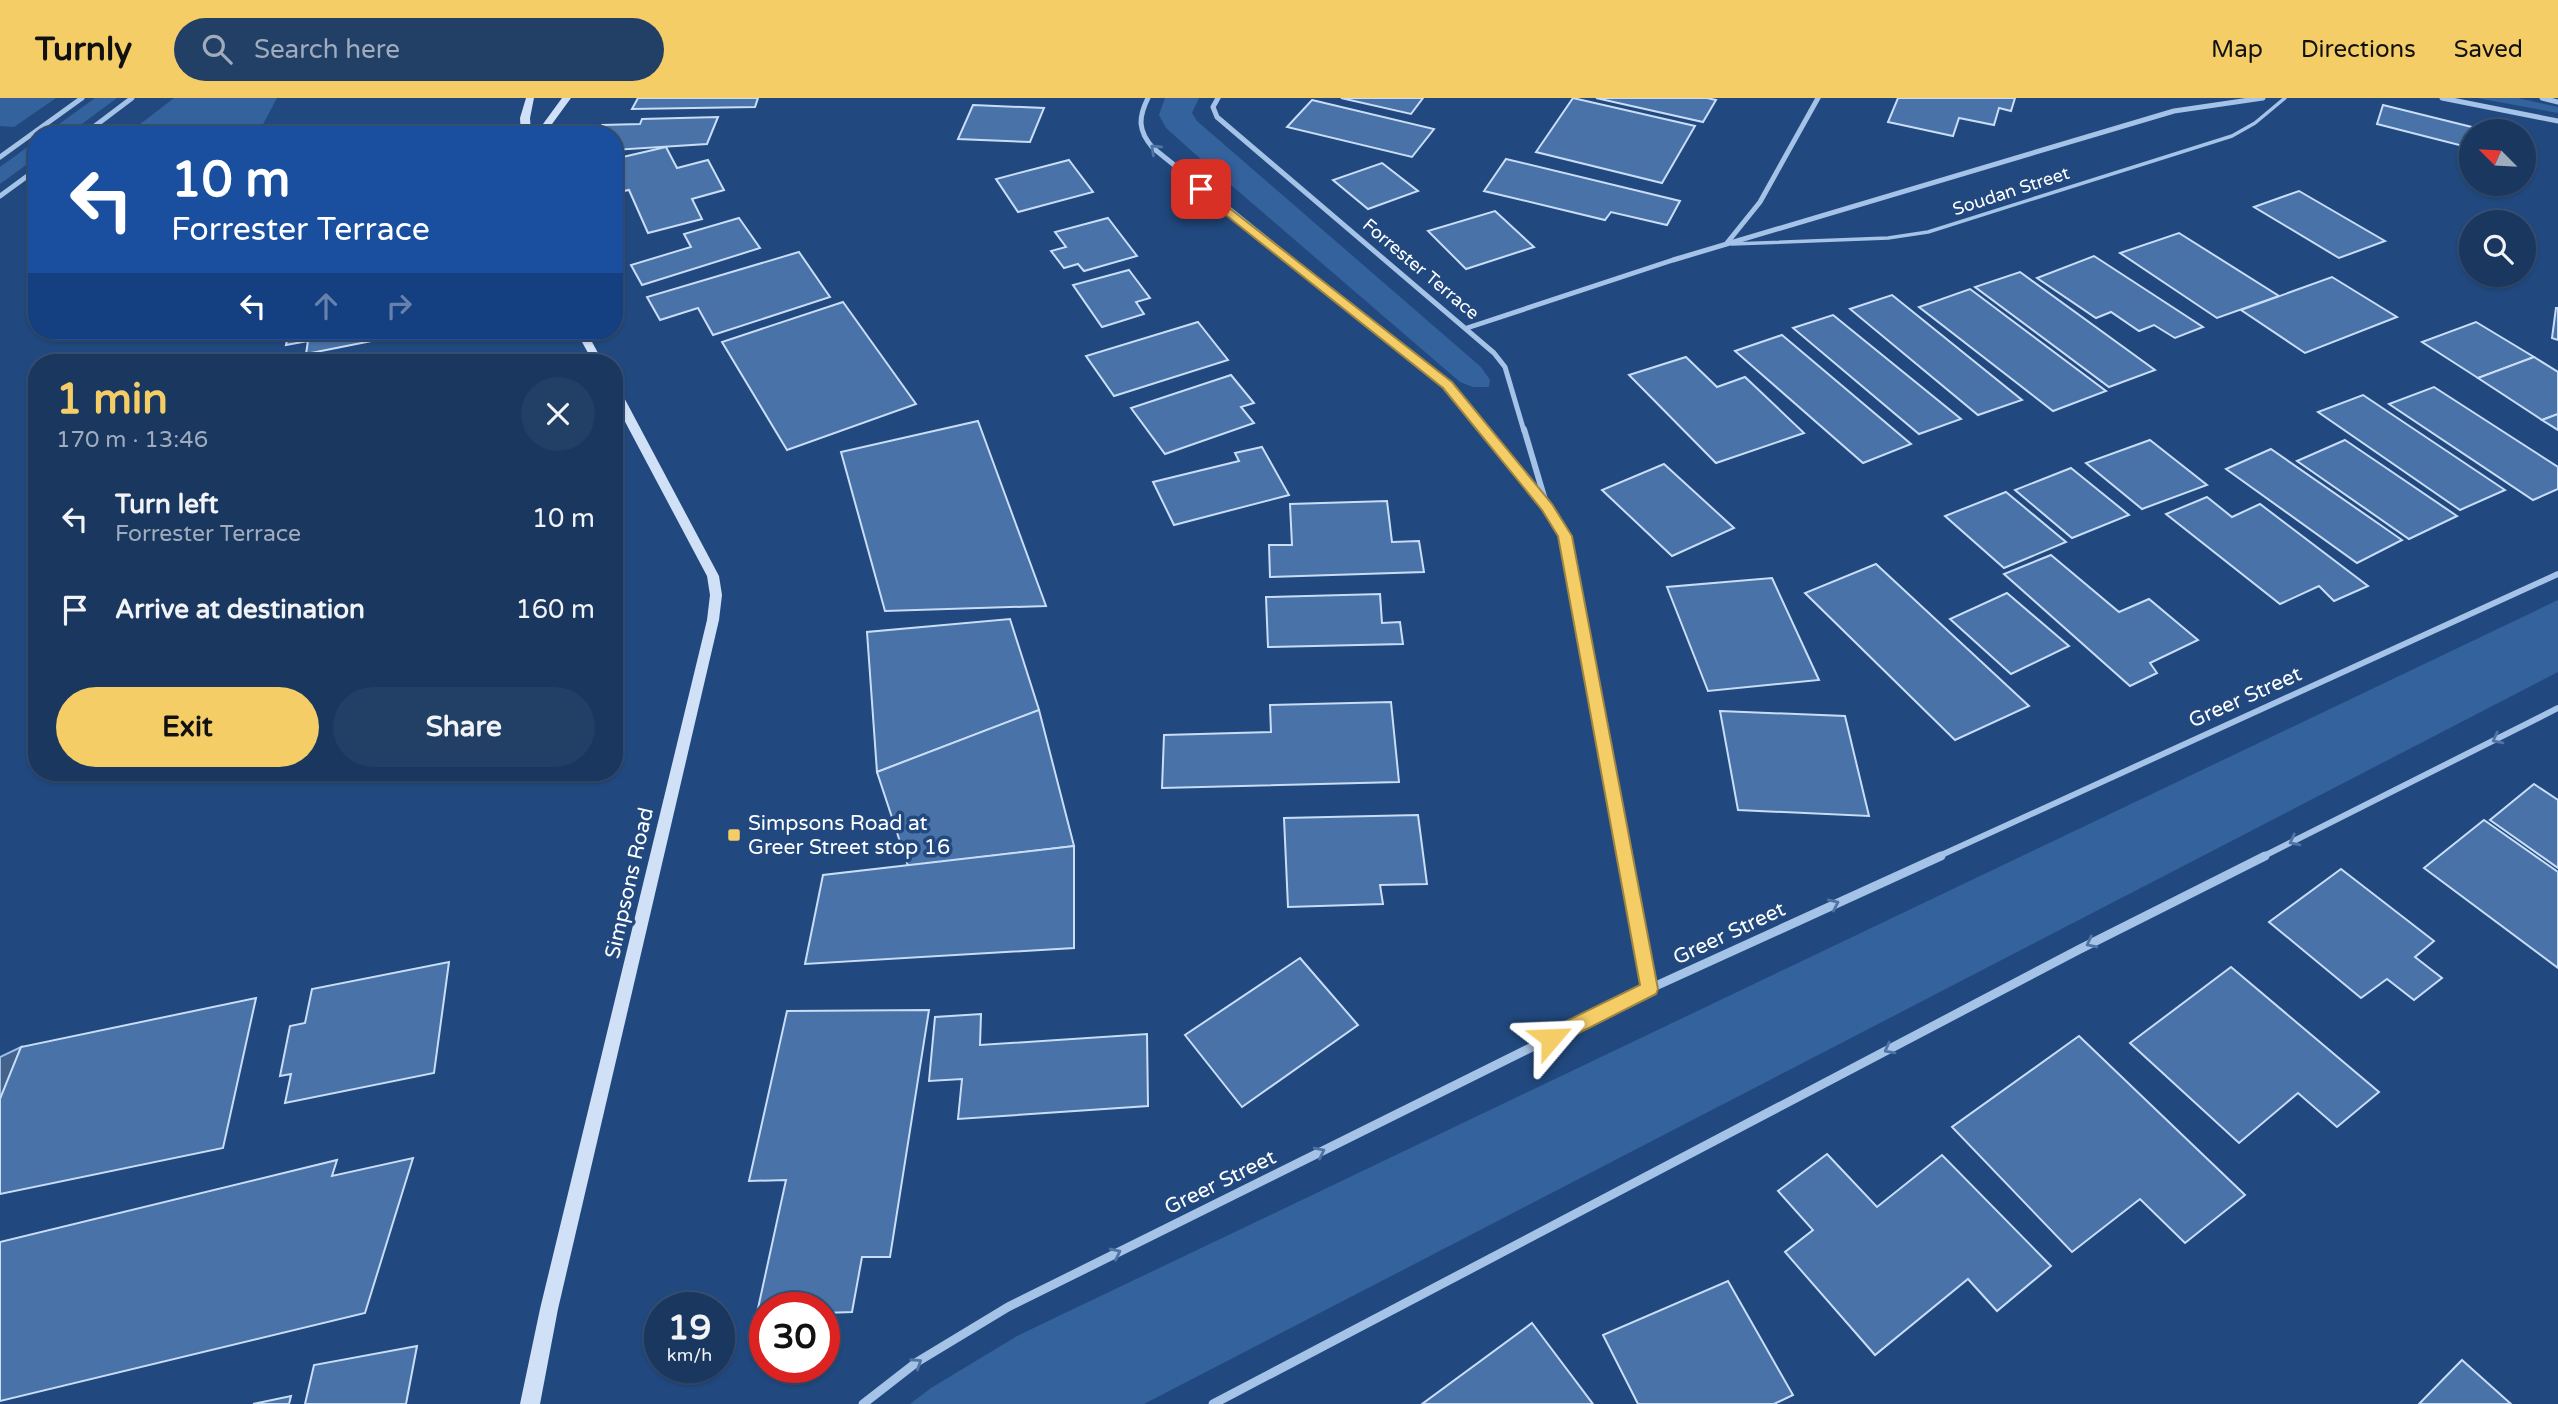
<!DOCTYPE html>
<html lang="en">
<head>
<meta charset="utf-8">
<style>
	:root { --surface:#19375f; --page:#223f65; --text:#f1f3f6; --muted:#9facbd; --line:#375174; --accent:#f4cd66 }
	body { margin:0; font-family:"Varela Round",sans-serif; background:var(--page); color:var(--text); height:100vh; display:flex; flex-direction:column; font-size:26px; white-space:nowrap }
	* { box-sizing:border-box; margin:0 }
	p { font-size:23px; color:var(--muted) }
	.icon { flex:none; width:38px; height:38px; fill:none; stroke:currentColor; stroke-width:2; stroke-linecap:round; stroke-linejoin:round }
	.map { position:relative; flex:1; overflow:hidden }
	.sheet { position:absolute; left:28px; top:256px; width:595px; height:427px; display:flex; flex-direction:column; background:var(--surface); border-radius:28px; box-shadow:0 2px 5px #0004,0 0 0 2px var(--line) }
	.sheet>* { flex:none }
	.banner { position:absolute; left:28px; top:28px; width:595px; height:214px; border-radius:28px; box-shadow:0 2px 5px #0004,0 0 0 2px var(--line); background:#1a4fa0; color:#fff; overflow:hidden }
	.needle { width:46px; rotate:294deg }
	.fabs { position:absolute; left:2459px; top:21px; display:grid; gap:14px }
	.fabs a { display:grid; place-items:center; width:77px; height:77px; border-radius:50%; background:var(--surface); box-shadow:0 2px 5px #0004,0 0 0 2px var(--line); font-size:35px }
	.speed { position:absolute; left:644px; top:1194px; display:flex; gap:14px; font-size:35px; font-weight:700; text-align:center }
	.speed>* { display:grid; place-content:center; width:91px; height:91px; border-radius:50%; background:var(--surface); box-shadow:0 2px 5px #0004,0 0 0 2px var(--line); line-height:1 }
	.speed small { font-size:18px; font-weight:400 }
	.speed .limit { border:10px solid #d22; background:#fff; color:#111 }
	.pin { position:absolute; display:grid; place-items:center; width:60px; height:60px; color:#fff; margin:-30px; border-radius:14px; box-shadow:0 4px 10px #0006 }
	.me { position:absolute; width:77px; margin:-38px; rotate:64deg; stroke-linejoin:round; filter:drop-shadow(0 0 5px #0008) }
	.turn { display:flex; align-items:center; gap:24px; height:147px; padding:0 28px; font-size:32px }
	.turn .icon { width:91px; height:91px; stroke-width:2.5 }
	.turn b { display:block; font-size:49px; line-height:60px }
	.lanes { display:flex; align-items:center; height:66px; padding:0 28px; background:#0003; justify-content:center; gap:35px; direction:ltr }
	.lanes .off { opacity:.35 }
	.round { display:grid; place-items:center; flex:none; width:74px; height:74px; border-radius:37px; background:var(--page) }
	.overview { display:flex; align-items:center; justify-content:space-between; height:119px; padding:0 28px }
	h1 { font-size:42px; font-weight:700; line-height:52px; color:var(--accent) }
	.action { display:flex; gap:14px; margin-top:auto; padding:14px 28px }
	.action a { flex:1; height:80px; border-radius:42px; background:var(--accent); color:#111; font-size:28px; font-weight:700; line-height:80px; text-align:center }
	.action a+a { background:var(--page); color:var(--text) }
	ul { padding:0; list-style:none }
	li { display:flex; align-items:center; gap:21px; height:91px; padding:0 28px }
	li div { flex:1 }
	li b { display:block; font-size:26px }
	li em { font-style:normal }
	header { display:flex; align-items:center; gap:42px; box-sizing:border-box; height:98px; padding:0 35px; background:var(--accent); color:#111 }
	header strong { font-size:33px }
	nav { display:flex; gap:38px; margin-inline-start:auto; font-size:24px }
	.search { width:490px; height:63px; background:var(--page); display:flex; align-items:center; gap:18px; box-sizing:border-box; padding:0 24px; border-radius:38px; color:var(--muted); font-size:26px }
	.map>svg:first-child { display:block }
</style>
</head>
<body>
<header>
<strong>Turnly</strong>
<div class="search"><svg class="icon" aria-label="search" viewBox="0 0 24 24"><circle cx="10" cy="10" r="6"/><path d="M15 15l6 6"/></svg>Search here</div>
<nav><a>Map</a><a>Directions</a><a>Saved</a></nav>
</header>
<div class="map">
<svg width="2558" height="1306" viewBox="0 0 2558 1306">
	<rect width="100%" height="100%" fill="#21497f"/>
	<g fill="#34629d">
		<path d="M0,0H56L14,29L0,28Z"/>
		<path d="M95,0H117L67,37H44Z"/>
		<path d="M174,0H277L260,32L341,26L348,30L346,37H126Z"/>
		<path d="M1165,0H1199L1192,15L1197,23L1481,269L1490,282L1489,289H1473L1460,284L1203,63L1166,30L1159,17Z"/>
		<path d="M2477,0H2518L2558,9V15Z"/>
		<path d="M37,42V59L0,86V69Z"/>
		<path d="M2558,502V574L1144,1306H910L931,1290L1019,1237Z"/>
	</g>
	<path fill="#44628a" stroke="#99bde9" stroke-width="2" d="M21,949L0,1002V959Z"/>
	<g fill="#4972a8" stroke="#c9ddf6" stroke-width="2">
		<path d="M638,0H758L755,9L632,11Z"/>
		<path d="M1341,0H1423L1411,16Z"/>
		<path d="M1573,0L1695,28L1662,85L1536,54Z"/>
		<path d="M1596,0H1707L1716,2L1703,24Z"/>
		<path d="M1898,0H2015L2011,13L1999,10L1994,27L1959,20L1953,38L1888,24Z"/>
		<path d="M1312,2L1434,31L1412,59L1287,29Z"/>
		<path d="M973,7L1044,10L1030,44L958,41Z"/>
		<path d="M2383,7L2488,33H2471V50L2377,26Z"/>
		<path d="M718,19L707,46L614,52V37H597L602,27L640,26L642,21Z"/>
		<path d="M666,49L677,70L708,62L724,92L692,101L702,121L648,135L629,92L614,95V61Z"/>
		<path d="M1506,61L1680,103L1667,127L1611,114L1605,122L1484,93Z"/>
		<path d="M1069,62L1093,94L1018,114L996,81Z"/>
		<path d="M1382,65L1418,93L1368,111L1333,82Z"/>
		<path d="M2299,93L2385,143L2339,160L2254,109Z"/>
		<path d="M1495,113L1534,149L1466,171L1428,133Z"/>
		<path d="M739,120L760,150L642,187L631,167L691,149L684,136Z"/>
		<path d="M1108,120L1137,158L1084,173L1078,166L1064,170L1051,153L1066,149L1055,134Z"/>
		<path d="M2179,135L2279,198L2217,220L2120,155Z"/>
		<path d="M799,154L830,199L713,237L698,210L660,222L647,199Z"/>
		<path d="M2094,158L2203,229L2175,240L2154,227L2139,233L2111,214L2096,220L2037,180Z"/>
		<path d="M1129,172L1150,200L1136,204L1144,216L1102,229L1073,187Z"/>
		<path d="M2020,174L2155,272L2109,289L1975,189Z"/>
		<path d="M2332,179L2397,219L2305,255L2241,212Z"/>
		<path d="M1970,191L2106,293L2053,313L1919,209Z"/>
		<path d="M1892,197L2022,302L1978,317L1850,211Z"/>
		<path d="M843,204L916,306L787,352L722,244Z"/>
		<path d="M2556,210H2558V242L2552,240Z"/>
		<path d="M1833,217L1961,321L1919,336L1793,230Z"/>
		<path d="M1198,224L1228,262L1114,298L1086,258Z"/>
		<path d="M2476,224L2534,259L2478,280L2422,244Z"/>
		<path d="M289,233H422L306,256L308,243L286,247Z"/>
		<path d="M1782,237L1911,346L1863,365L1735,253Z"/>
		<path d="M1686,259L1717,289L1745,279L1804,335L1716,365L1629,277Z"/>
		<path d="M2534,259L2558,274V316L2542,322L2478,280Z"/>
		<path d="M1231,277L1254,305L1241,309L1254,325L1165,356L1131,310Z"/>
		<path d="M2434,289L2558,369V391L2533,402L2389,306Z"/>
		<path d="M2363,297L2505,392L2460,412L2318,314Z"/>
		<path d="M2558,316V332L2542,322Z"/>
		<path d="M978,323L1046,508L885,513L841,354Z"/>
		<path d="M2150,342L2207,387L2142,411L2086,365Z"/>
		<path d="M2345,342L2457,418L2409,441L2297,363Z"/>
		<path d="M1262,349L1289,397L1174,427L1153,384L1239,363L1235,355Z"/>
		<path d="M2271,351L2402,442L2357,465L2226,371Z"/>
		<path d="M1664,366L1734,430L1672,458L1602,392Z"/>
		<path d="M2071,370L2129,417L2072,440L2015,392Z"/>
		<path d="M2006,394L2066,444L2004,470L1945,418Z"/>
		<path d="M2207,399L2232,419L2260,406L2368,488L2334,503L2319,488L2280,506L2166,416Z"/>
		<path d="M1387,403L1392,444L1419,443L1424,474L1270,479L1269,447H1292L1290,406Z"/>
		<path d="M2051,457L2119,514L2149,501L2198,542L2150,565L2157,575L2130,588L2004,476Z"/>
		<path d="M1876,466L2029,608L1955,642L1805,495Z"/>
		<path d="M1772,480L1819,582L1708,593L1667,489Z"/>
		<path d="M2007,495L2069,548L2011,576L1950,521Z"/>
		<path d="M1380,496L1382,525L1400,524L1403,546L1268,549L1266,499Z"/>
		<path d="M1010,521L1039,612L877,674L867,534Z"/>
		<path d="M1391,604L1399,684L1162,690L1164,637L1271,634L1270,607Z"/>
		<path d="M1039,612L1074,748L908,768L877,674Z"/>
		<path d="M1720,613L1845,618L1869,718L1738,712Z"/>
		<path d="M2534,686L2558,702V770L2490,722Z"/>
		<path d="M1418,717L1427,786L1380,787L1383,806L1288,809L1284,720Z"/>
		<path d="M2484,722L2558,774V870L2424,770Z"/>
		<path d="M1074,748V850L805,866L823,777Z"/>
		<path d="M2341,771L2434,843L2415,859L2442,880L2414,902L2387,881L2361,900L2269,824Z"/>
		<path d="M1300,860L1358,927L1242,1009L1185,937Z"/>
		<path d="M449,864L434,975L285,1005L291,976L280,978L290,928L305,925L312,891Z"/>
		<path d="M2231,869L2379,994L2337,1029L2298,995L2239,1045L2130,945Z"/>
		<path d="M256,900L223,1050L0,1096V1001L21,949Z"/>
		<path d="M929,912L890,1159H862L852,1214L824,1215V1209H765V1215H757L786,1082L749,1083L787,913Z"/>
		<path d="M981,916L980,947L1147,936L1148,1008L958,1021L962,981L929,983L935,919Z"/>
		<path d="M2079,938L2245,1097L2185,1145L2140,1101L2072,1154L1952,1029Z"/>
		<path d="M1827,1056L1877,1109L1942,1057L2051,1168L1997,1213L1968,1181L1875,1257L1785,1154L1813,1132L1778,1093Z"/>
		<path d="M413,1060L365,1215L0,1303V1144L337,1062L332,1078Z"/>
		<path d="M1728,1183L1793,1297L1774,1306H1638L1603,1237Z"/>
		<path d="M1532,1225L1593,1306H1422Z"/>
		<path d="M417,1248L406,1306H305L314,1267Z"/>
		<path d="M2462,1262L2511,1306H2419Z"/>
		<path d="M291,1298L289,1306H253Z"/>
	</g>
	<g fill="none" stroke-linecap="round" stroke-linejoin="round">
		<path stroke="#a5c2e7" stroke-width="3.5" d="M1732,146L1888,140L1928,134L2232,38L2255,25L2285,0"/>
		<g stroke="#a5c2e7" stroke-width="5">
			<path d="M1148,0C1138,20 1138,33 1153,50L1437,278L1486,333"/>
			<path d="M1218,0L1213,9L1217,19L1494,255L1505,269L1524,333"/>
			<path d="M2442,0L2558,23"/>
			<path d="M2542,0L2558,4"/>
			<path d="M83,37L132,0"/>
			<path d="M0,59L82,0"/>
			<path d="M0,98L37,71"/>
			<path d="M1727,145L1760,104L1818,0"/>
			<path d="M1467,230L1673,162L2174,13L2263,0"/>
		</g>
		<g stroke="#a5c2e7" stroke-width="6">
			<path d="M1485,331L1558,424L1570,454L1625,759"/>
			<path d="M1524,331L1546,405"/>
			<path d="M1937,759L2558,476"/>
			<path d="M2262,759L2558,610"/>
		</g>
		<g stroke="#a5c2e7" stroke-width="9">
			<path d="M1625,758L1649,891"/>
			<path d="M863,1306L917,1264L1008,1209L1649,891L1941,758"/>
			<path d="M1213,1306L2080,851L2265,758"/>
		</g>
		<g fill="#d0e0f6" fill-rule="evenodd">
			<path d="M526,0H534L530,20L531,37H521L520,20Z"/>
			<path d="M562,0H571L544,37H535Z"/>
			<path d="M576,233H586L603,264H593Z"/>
			<path d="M614,289L620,292L719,478L722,497L719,522L558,1211L540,1306H520L540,1211L707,522L710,497L707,478L614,303Z"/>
		</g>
	</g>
	<defs><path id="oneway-chevron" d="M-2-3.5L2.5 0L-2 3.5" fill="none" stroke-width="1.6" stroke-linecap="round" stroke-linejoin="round" transform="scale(1.75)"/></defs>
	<g stroke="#4f73a3">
		<use href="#oneway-chevron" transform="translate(1155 51) rotate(-137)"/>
		<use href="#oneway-chevron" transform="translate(2497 641) rotate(153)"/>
		<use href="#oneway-chevron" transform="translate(2294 743) rotate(153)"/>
		<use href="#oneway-chevron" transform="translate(1834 806) rotate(-25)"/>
		<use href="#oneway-chevron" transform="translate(2091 845) rotate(153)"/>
		<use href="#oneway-chevron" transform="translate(1889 951) rotate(152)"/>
		<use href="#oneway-chevron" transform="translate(1320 1054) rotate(-26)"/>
		<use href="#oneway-chevron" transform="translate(1116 1155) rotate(-26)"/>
		<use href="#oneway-chevron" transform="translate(917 1265) rotate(-33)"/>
	</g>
	<path fill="#f4cd66" stroke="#9f8542" stroke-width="2" d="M1201,88L1452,284L1552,406L1572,438L1658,891L1656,896L1557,946L1551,948L1544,946L1541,940L1544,934L1640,887L1558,438L1542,412L1443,290L1197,94L1196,91Z"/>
	<rect fill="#f4cd66" stroke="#21497f" stroke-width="2.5" x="727" y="730" width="14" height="14" rx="3.5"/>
	<g text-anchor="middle" stroke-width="7" stroke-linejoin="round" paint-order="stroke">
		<g font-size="18" fill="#fff" stroke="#21497f">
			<text transform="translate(2011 93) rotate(-18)" y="6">Soudan Street</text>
			<text transform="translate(1421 171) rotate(40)" y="6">Forrester Terrace</text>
		</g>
		<g font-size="21" fill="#fff" stroke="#21497f">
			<text transform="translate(2245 599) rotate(-24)" y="7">Greer Street</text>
			<text transform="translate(629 785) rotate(-77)" y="7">Simpsons Road</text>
			<text transform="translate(1729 835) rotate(-25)" y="7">Greer Street</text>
			<text transform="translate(1220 1084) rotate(-26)" y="7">Greer Street</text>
		</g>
		<g font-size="21" fill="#fff" stroke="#21497f" text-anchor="start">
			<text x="748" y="732">Simpsons Road at<tspan x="748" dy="24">Greer Street stop 16</tspan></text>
		</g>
	</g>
</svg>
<div class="fabs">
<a><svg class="needle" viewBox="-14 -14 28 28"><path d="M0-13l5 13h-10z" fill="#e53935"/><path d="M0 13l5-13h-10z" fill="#9facbd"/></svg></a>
<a><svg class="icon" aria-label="search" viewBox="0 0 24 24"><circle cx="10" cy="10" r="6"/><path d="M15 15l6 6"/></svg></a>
</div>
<div class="speed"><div>19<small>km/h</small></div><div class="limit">30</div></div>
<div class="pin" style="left:1201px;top:91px;background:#d93025"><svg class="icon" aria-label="arrive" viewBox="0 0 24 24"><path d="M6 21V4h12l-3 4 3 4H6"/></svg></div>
<svg class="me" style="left:1551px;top:940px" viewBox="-20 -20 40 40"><path d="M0-17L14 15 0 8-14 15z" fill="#f4cd66" stroke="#fff" stroke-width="4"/></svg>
<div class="banner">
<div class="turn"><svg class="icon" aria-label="left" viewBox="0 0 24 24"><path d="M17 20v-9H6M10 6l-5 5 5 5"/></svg><div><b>10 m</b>Forrester Terrace</div></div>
<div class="lanes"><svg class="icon" aria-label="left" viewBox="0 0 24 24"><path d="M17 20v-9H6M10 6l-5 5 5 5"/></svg><svg class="icon off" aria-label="ahead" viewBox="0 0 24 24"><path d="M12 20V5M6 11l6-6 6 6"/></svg><svg class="icon off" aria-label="right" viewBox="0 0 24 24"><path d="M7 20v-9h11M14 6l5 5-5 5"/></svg></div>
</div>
<section class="sheet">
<div class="overview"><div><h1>1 min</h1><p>170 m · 13:46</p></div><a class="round"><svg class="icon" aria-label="close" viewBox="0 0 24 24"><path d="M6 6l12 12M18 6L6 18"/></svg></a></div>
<ul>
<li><svg class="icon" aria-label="left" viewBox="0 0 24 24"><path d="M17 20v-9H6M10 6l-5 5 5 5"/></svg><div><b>Turn left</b><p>Forrester Terrace</p></div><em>10 m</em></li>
<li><svg class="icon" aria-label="arrive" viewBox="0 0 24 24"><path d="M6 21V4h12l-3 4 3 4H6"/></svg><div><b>Arrive at destination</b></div><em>160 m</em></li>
</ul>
<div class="action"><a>Exit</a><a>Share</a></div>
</section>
</div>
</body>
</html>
